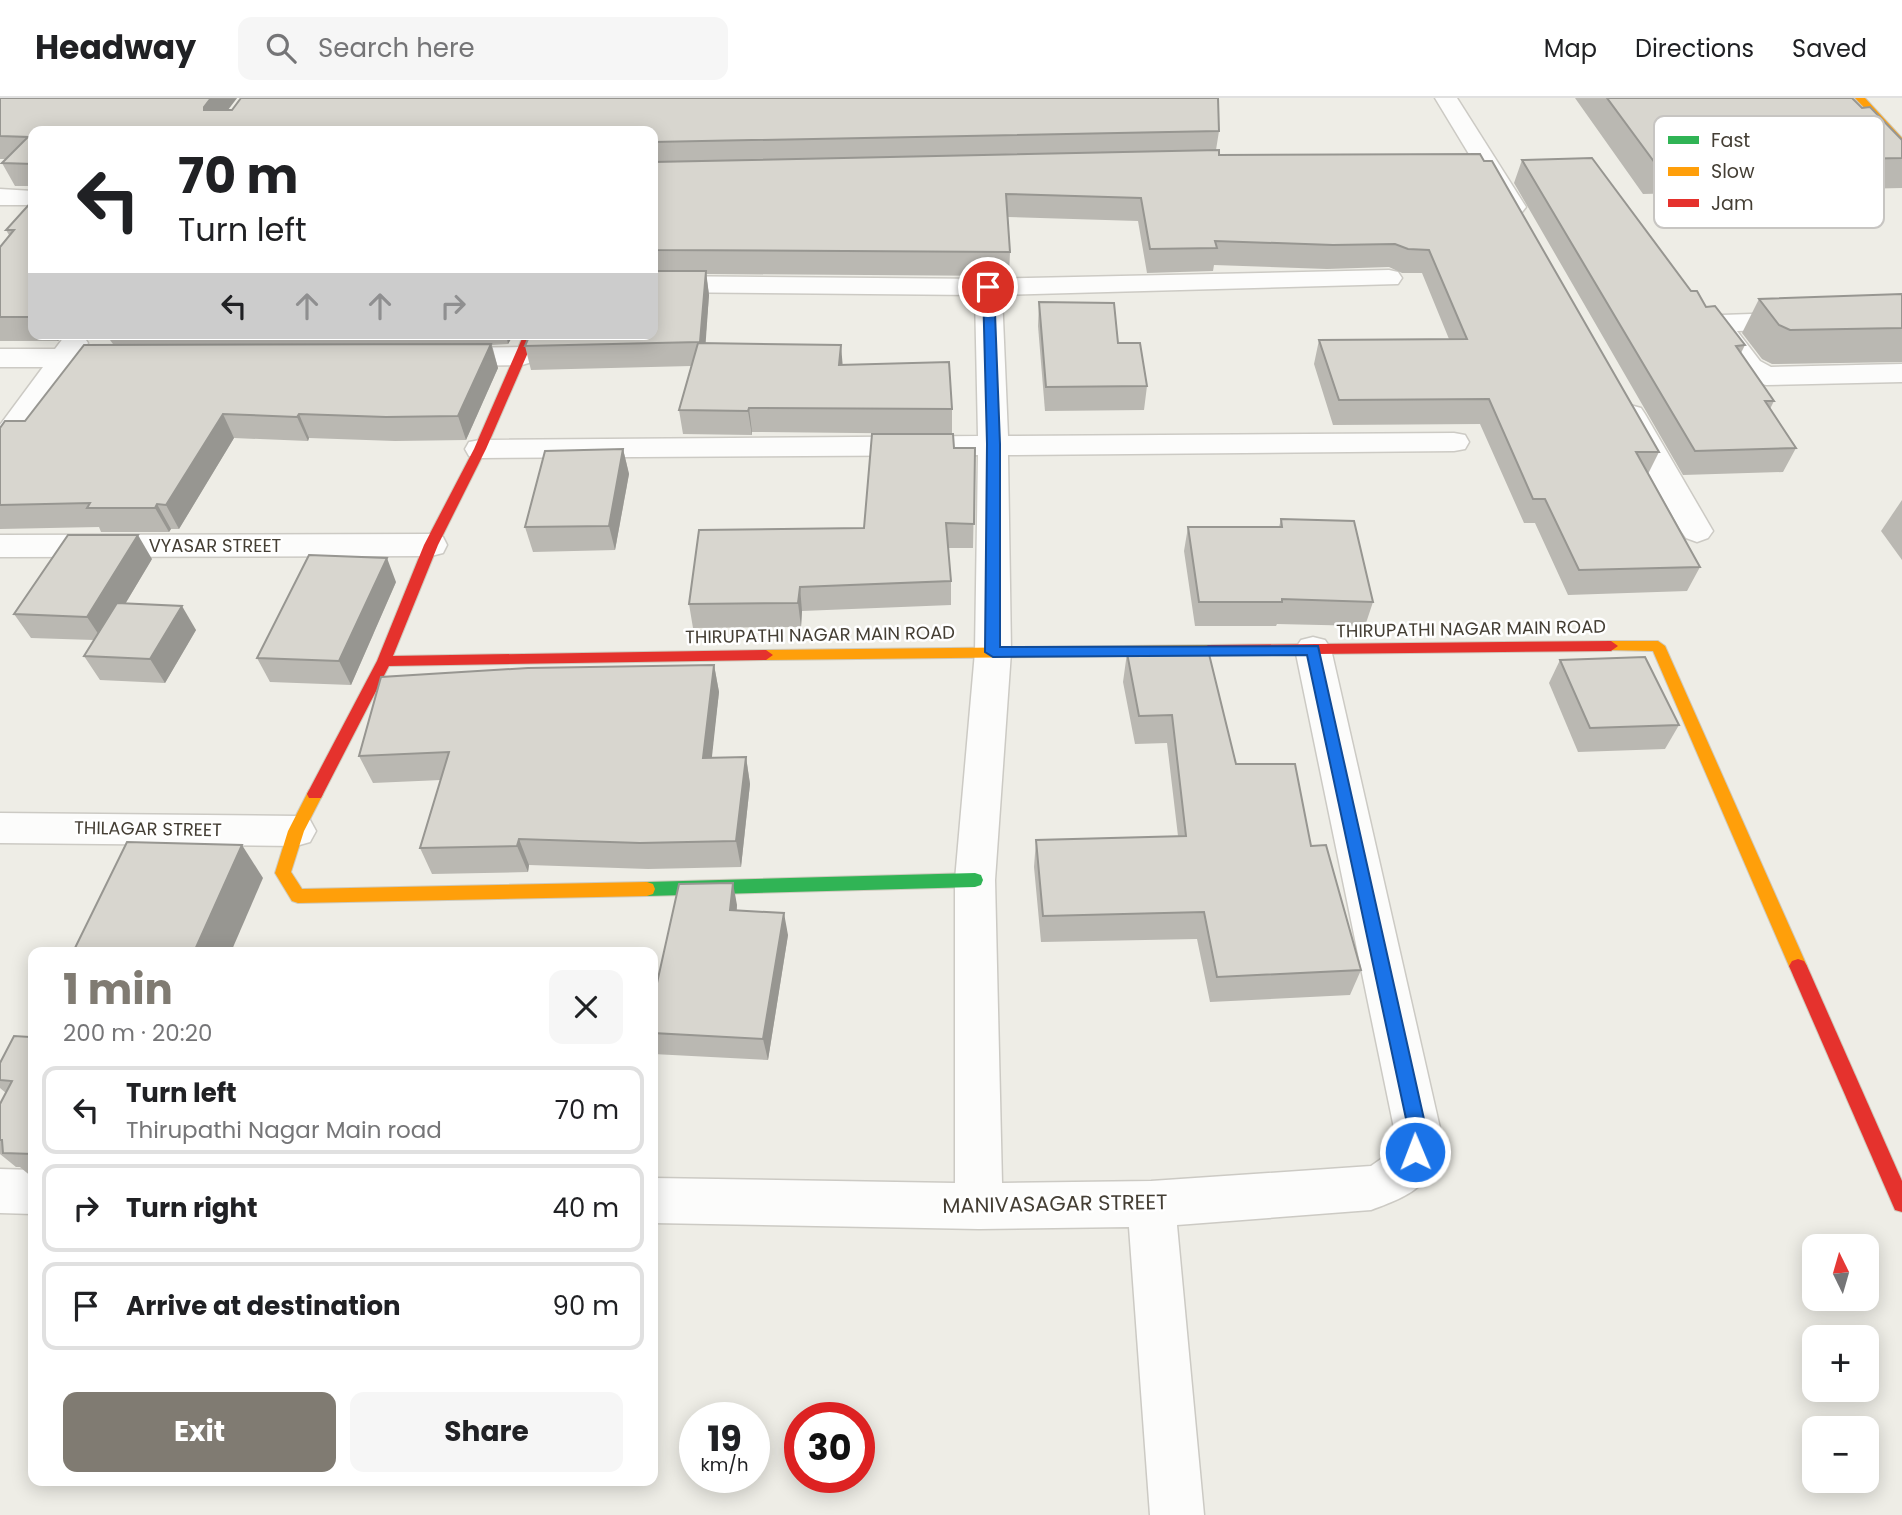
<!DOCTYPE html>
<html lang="en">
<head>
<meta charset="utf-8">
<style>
	:root { --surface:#fff; --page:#f6f6f6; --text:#202124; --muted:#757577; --line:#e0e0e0; --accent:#807b72 }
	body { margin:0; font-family:Poppins,sans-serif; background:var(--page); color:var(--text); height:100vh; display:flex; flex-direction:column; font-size:26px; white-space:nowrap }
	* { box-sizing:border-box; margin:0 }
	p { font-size:23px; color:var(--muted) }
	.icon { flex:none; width:38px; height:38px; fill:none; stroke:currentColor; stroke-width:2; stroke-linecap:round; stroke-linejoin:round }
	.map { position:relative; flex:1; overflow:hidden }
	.details { position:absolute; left:28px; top:849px; width:630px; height:539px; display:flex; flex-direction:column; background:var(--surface); border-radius:14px; box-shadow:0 4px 18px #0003 }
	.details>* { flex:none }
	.hud { position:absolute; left:28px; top:28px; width:630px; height:214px; border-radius:14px; box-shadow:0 4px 18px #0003; background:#fff; color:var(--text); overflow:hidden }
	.needle { width:46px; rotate:355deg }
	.controls { position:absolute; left:1802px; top:1136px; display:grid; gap:14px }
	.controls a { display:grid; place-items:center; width:77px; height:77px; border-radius:14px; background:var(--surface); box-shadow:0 4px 18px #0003; font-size:35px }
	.speed { position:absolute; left:679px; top:1304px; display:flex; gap:14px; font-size:35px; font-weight:700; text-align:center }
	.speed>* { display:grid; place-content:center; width:91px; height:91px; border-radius:50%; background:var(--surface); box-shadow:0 4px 18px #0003; line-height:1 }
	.speed small { font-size:18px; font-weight:400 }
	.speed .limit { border:10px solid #d22; background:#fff; color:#111 }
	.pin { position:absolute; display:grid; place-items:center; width:60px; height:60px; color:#fff; margin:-30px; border:4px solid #fff; border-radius:50%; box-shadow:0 2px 7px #0007 }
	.me { position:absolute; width:77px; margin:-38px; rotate:359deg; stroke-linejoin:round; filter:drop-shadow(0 0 5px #0008) }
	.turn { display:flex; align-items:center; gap:24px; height:147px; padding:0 35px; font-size:32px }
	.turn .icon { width:91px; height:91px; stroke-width:2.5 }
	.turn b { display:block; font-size:49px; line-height:60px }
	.lanes { display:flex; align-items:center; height:66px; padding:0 35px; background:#0003; justify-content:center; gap:35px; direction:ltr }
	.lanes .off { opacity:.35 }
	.round { display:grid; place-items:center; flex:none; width:74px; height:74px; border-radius:14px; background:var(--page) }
	.headline { display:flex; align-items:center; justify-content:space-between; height:119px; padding:0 35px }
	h1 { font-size:42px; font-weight:700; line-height:52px; color:var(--accent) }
	.button { display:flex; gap:14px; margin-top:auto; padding:14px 35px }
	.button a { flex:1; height:80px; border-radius:14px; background:var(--accent); color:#fff; font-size:28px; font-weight:700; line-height:80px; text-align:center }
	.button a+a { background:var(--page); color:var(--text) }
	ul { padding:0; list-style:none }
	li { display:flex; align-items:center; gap:21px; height:88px; margin:0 14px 10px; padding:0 21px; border:4px solid var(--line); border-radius:14px }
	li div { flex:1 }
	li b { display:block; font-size:26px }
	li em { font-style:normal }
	header { display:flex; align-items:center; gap:42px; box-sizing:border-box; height:98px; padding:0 35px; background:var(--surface); border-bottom:2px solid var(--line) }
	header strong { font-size:33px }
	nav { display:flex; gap:38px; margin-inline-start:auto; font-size:24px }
	.search { width:490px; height:63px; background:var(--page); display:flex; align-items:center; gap:18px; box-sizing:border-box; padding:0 24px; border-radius:14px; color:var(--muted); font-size:26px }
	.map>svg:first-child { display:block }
</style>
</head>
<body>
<header>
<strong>Headway</strong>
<div class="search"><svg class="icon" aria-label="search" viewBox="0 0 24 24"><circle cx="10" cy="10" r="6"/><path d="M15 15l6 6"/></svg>Search here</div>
<nav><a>Map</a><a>Directions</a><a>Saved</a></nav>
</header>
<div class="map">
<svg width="1902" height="1417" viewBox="0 0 1902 1417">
	<rect width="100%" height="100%" fill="#eeede6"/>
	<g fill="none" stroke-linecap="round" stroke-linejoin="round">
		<g stroke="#cccac4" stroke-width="3">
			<g id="street">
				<path d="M1435,0H1457L1526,109L1522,114L1513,117L1504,114Z"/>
				<path d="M0,91L33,93V107H0Z"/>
				<path d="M1389,172L1398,174L1402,180L1398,186L1002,197L1008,338L1454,335L1465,337L1469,344L1465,351L1454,353L1008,357L1011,554L995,782L1002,1085L1151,1083L1371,1068L1391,1054L1394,1030L1295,551L1301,542L1313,539L1325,542L1331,551L1440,1030C1435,1085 1420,1094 1371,1112L1177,1127L1204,1417H1150L1129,1129L979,1131L653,1125V1080L955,1085V782L975,554L978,357L480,360L469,358L465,351L469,344L480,342L978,338L975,197L653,194V178L988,181Z"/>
				<path d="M1902,211V227L1737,233L1760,263L1771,269L1902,266V284L1766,287C1737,280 1722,253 1706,230L1712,219L1722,217Z"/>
				<path d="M74,237L84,239L88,245L84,251L134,254L138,260L134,266L124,269H72L11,356L0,358V327L43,269H0V251H55L64,239Z"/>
				<path d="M522,249L532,252L536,258L532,264L522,267L443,268L433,265L429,259L433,253L443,250Z"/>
				<path d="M1630,307L1641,310L1645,316L1713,433L1708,440L1697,444L1686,440L1681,433L1615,316L1619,310Z"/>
				<path d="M431,436L443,439L447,447L443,455L431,458L0,459V437Z"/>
				<path d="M0,715L296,718L310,722L316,733L310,744L296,748L0,745Z"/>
				<path d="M0,1071L33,1072V1116L0,1115Z"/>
			</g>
		</g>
		<g stroke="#cecabd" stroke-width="2">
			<path id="fast" d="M975,775L981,777L983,782L981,787L975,789L647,798L641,796L639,791L641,786L647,784Z"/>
		</g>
		<g stroke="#cecabd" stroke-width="2">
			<g id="slow">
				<path d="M1855,0H1865L1902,40V49Z"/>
				<path d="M1611,543H1658L1665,548L1807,868L1804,873L1798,875L1792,873L1789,868L1653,553L1606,552L1604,548L1606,544Z"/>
				<path d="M1208,547L1215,552L1208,557L766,562L759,557L766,552Z"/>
				<path d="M315,690L321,692L323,696L304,733L291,774L302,791L647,784L653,786L655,791L653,796L647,798L298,805L292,803L275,775L288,733L309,692Z"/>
			</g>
		</g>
		<g stroke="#cecabd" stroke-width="2">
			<g id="jam">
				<path d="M524,236H536L486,351L438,447L393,558L766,552L773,557L766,562L389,568L321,700H309L307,696L377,563L424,447L474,351Z"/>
				<path d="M1611,543L1618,548L1611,553L1208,557L1201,552L1208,547Z"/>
				<path d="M1798,861L1804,863L1807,868L1902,1083V1114L1895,1112L1789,868L1792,863Z"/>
			</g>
		</g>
		<use href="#street" fill="#fcfcfb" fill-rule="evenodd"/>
		<use href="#fast" fill="#30b455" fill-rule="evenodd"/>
		<use href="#slow" fill="#ff9f0a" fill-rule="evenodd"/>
		<use href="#jam" fill="#e5322d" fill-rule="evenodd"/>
	</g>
	<g fill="#bab8b2">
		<path d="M0,0H237L228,12L1219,33L1216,52L1219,57L1484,63L1659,354L1648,376L1700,469L1687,493L1568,497L1535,425H1524L1480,326L1333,327L1314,266L1319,242L1449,241L1422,175H1402L1389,169L1327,171L1214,167L1213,173L1147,175L1138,123L1008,119L1010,154L1009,178L706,176L709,197L705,246L842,267L952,311V336L954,350H975L973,450H948L951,483V507L802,513L801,529L693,530L689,506L864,430L950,336L752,334V337L683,336L679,312L691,268L531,272L525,248L653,236V33H33V88H15L2,65L6,61H0Z"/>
		<path d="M1575,0H1852L1862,10L1902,42V90L1643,96Z"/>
		<path d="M1522,62L1691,193L1745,247L1741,255L1774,303L1770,311L1796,350L1783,374L1683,377L1514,85Z"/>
		<path d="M33,102V236H64L58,243H0V149L9,137L6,132Z"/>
		<path d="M1902,196V264L1772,266L1762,261L1742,235L1759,201Z"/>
		<path d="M1039,204L1118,245L1147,288L1144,312L1045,313L1038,228Z"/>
		<path d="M84,236H514L508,246L492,247L498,270L466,342L395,343L309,340L308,343L234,340L179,431H171L169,434H101L99,429L0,431V330L25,323L113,246L110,242H89Z"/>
		<path d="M623,351L629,376L615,452L533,454L525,429Z"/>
		<path d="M1902,402V462L1881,433Z"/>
		<path d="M1281,421L1373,504L1365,528L1277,526L1276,528H1195L1184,453L1188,429H1279Z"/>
		<path d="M152,461L125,506L196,532L165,585L100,582L84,558L94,542L31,540L14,516Z"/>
		<path d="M396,484L351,587L270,584L257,560Z"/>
		<path d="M1127,555L1236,666L1311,748L1361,872L1350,897L1210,904L1197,841L1041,844L1034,769L1036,742L1178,738L1167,645L1135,646L1123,584Z"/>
		<path d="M1560,562L1679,627L1665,651L1578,654L1549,585Z"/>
		<path d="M714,567L719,594L711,660L746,659L750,686L741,769L648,771L529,767L528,774L432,776L420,750L441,682L373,685L359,658Z"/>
		<path d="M737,807V812L788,837L768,962L653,956V903Z"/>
		<path d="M33,933V1080L20,1069H16L0,1056V1006L6,995L0,990V965L30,939Z"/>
	</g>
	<g fill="#979691">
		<path d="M211,0H237L213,31L204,12V9Z"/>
		<path d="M706,173L709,197L704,268L700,244Z"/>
		<path d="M54,236H64L58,243Z"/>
		<path d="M506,236H514L508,246Z"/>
		<path d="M491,246L498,270L466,342L458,318Z"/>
		<path d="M841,247L843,271L839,267Z"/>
		<path d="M749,310L752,334V337L748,313Z"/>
		<path d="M223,316L234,340L179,431L166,407Z"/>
		<path d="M299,316L309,340L308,343L297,319Z"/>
		<path d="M623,351L629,376L615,452L609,428Z"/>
		<path d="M157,406L171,431L169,434L155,410Z"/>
		<path d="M138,437L152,461L103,543L87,519Z"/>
		<path d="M387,460L396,484L351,587L339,563Z"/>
		<path d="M800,489L802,513L801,529L798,505Z"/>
		<path d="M182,508L196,532L165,585L150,561Z"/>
		<path d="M714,567L719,594L709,686L703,660Z"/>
		<path d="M746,659L750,686L741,769L736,743Z"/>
		<path d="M519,741L529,767L528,774L517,748Z"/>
		<path d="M242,747L263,780L231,854H194Z"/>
		<path d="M733,785L737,807L734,834L730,812Z"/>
		<path d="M784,815L788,837L768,962L763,941Z"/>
	</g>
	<g fill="#d8d6cf" stroke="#979691" stroke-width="2">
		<path d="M0,0H211L204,9V12H232L241,0H1218L1219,33L653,44V33H33V66L2,65L28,39L0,38Z"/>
		<path d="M1607,0H1852L1862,10L1870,9L1902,42V60L1655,65Z"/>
		<path d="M1219,52V57L1480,56L1484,63H1492L1659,354H1636L1700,469L1579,472L1545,401H1533L1489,301L1339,302L1319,242L1467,241L1429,152L1408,151L1395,146L1333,147L1215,143L1217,150L1150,151L1141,100L1006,96L1010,154L653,152V64Z"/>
		<path d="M1592,60L1691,193H1697L1706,209L1715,208L1745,247L1736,248L1774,303H1765L1796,350L1695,353L1522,62Z"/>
		<path d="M33,102V219H0V149L14,132H6Z"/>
		<path d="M653,173H706L700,244L525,248L530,236H653Z"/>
		<path d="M1902,196V230L1790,232L1779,227L1759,201Z"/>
		<path d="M1039,204L1114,205L1118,245H1140L1147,288L1046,289Z"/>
		<path d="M698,245L841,247L839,267L949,264L952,311L749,310L748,313L679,312Z"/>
		<path d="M491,246L458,318L386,319L299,316L297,319L223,316L166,407L157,406L155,410H87L90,405L0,407V330L5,323H25L84,247Z"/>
		<path d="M872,336H953L954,350H975L974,426L946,425L951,483L800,489L798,505L689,506L699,432L864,430Z"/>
		<path d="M623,351L609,428L525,429L545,353Z"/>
		<path d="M1281,421L1354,423L1373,504L1282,501V504H1199L1188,429H1282Z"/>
		<path d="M68,437H138L87,519L14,516Z"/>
		<path d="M309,457L387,460L339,563L257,560Z"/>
		<path d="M117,505L182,508L150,561L84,558Z"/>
		<path d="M1208,552L1236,666H1295L1311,748L1326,747L1361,872L1217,879L1204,814L1043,818L1036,742L1186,738L1172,617L1139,618L1127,555Z"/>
		<path d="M1645,559L1679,627L1590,630L1560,562Z"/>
		<path d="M714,567L703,660L746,659L736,743L640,745L519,741L517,748L420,750L449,654L359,658L381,579L528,570Z"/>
		<path d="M127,744L242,747L194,854H73Z"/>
		<path d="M733,785L730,812L784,815L763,941L653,935V903L679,786Z"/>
		<path d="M33,933V1056L3,1055L2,1042H0V1006L12,983L0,982V965L14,938L30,939Z"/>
	</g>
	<path fill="#1a73e8" stroke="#114b97" stroke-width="2" d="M988,186L994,189L1000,346V549L1318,548L1426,1030L1422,1061L1415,1063L1409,1061L1406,1054L1408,1030L1307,557L993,559L985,554L987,346L983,189Z"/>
	<g text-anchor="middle" stroke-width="5" stroke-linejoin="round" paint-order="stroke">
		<g font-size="18" fill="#443e34" stroke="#fff">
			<text x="215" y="454">VYASAR STREET</text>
			<text transform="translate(1471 531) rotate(-1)" y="6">THIRUPATHI NAGAR MAIN ROAD</text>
			<text transform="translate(820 537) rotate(-1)" y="6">THIRUPATHI NAGAR MAIN ROAD</text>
			<text transform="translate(148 731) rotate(1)" y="6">THILAGAR STREET</text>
		</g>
		<g font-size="21" fill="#443e34" stroke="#fff">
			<text transform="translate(1055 1106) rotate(-1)" y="7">MANIVASAGAR STREET</text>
		</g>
	</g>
	<rect x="1654" y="18" width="230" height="112" rx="10" fill="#fff" stroke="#c7c5c2" stroke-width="2"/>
	<rect x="1668" y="38" width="31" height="8" fill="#30b455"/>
	<rect x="1668" y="69" width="31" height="9" fill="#ff9f0a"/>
	<rect x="1668" y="101" width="31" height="8" fill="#e5322d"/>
	<g font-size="19" fill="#443e34">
		<text x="1711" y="49">Fast</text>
		<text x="1711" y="80">Slow</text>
		<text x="1711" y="112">Jam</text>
	</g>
</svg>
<div class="controls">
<a><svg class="needle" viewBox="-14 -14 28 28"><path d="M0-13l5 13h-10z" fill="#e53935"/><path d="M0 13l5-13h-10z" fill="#757577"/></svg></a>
<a>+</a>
<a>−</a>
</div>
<div class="speed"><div>19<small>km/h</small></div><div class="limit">30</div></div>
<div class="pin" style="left:988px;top:189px;background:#d93025"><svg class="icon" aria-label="arrive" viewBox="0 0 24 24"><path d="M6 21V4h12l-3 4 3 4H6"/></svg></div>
<svg class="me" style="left:1415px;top:1054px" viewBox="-20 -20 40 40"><circle r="17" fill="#1a73e8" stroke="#fff" stroke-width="3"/><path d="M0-11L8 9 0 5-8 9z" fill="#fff"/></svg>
<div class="hud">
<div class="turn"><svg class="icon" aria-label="left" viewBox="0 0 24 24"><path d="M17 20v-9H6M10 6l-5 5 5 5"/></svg><div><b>70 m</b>Turn left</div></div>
<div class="lanes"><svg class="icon" aria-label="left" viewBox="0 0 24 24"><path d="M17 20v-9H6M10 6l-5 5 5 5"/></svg><svg class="icon off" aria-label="ahead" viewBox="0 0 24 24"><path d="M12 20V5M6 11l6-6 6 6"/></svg><svg class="icon off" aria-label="ahead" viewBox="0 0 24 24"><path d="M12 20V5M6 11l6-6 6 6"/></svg><svg class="icon off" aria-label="right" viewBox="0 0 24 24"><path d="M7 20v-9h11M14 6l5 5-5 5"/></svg></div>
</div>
<section class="details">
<div class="headline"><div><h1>1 min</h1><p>200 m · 20:20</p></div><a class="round"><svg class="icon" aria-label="close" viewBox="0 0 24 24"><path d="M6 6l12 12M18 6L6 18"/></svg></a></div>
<ul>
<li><svg class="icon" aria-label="left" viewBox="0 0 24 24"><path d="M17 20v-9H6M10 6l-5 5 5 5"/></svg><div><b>Turn left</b><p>Thirupathi Nagar Main road</p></div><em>70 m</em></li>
<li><svg class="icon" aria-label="right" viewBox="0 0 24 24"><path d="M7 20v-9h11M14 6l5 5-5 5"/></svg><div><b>Turn right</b></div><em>40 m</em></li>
<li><svg class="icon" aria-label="arrive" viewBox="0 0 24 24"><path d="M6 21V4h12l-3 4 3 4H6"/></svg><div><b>Arrive at destination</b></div><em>90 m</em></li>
</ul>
<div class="button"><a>Exit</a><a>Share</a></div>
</section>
</div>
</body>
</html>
